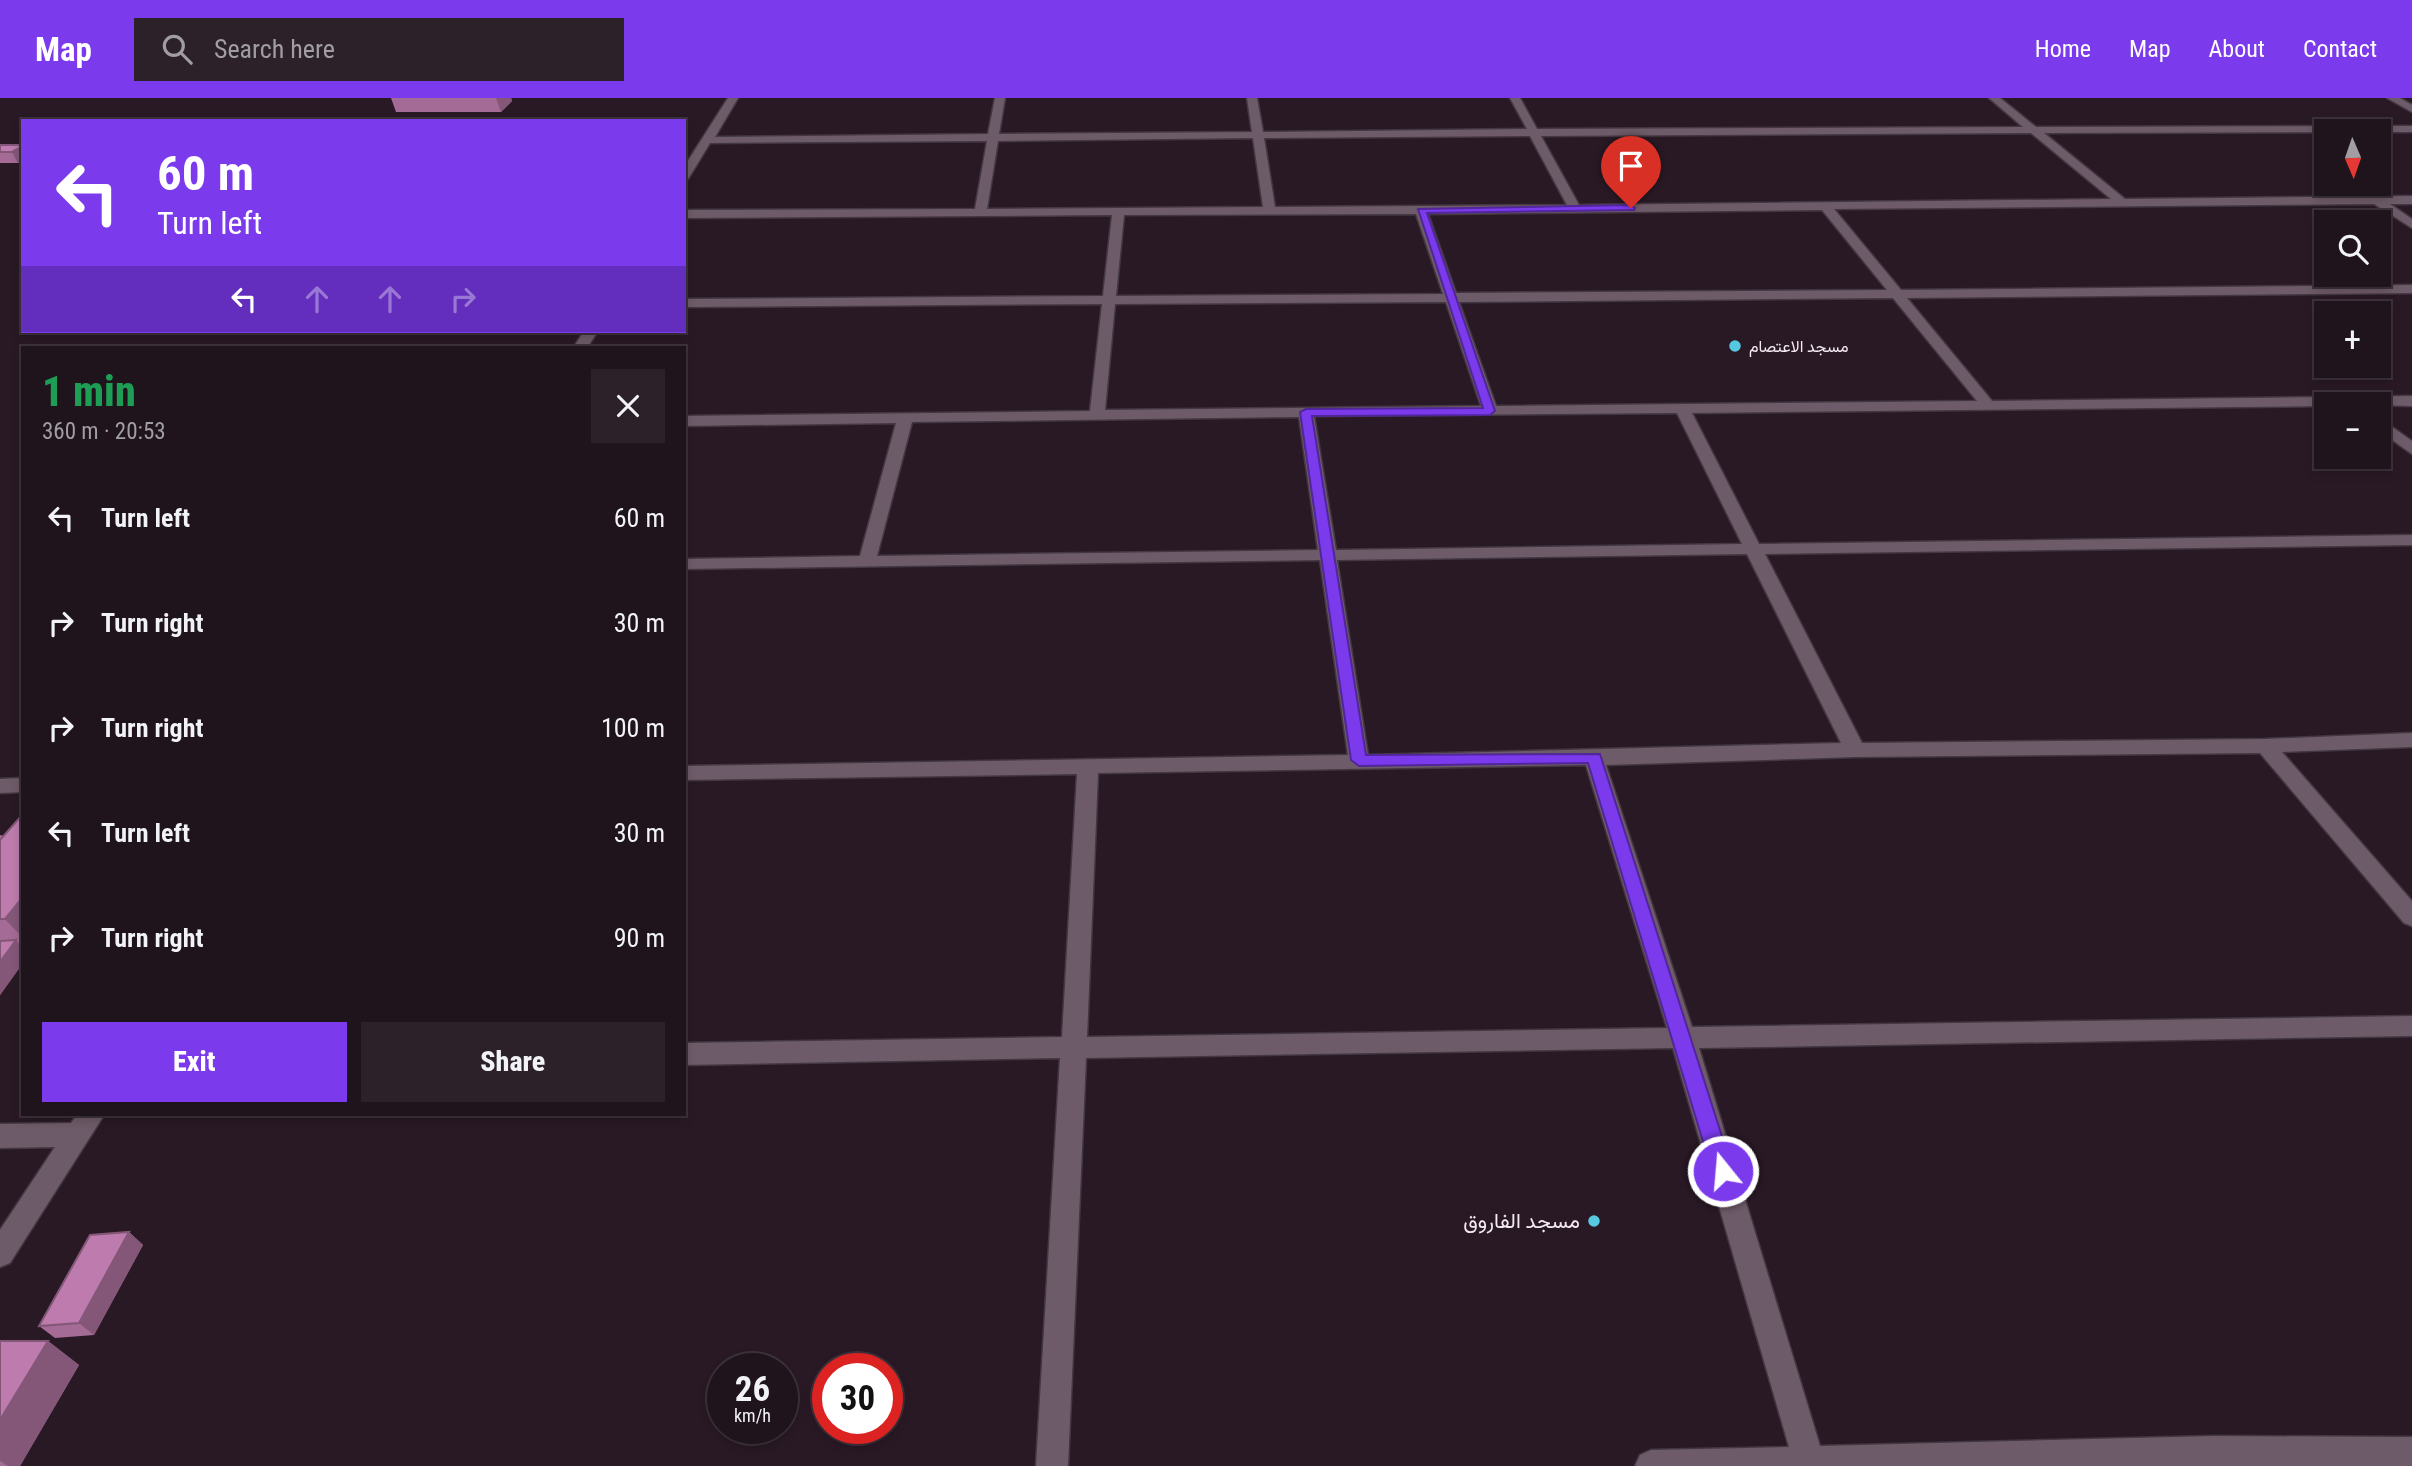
<!DOCTYPE html>
<html lang="en">
<head>
<meta charset="utf-8">
<style>
	:root { --surface:#1f131c; --page:#2c2029; --text:#f1f3f6; --muted:#a19ea3; --line:#3c323b; --accent:#7c3aed }
	body { margin:0; font-family:"Roboto Condensed",Vazirmatn,sans-serif; background:var(--page); color:var(--text); height:100vh; display:flex; flex-direction:column; font-size:26px; white-space:nowrap }
	* { box-sizing:border-box; margin:0 }
	p { font-size:23px; color:var(--muted) }
	.icon { flex:none; width:38px; height:38px; fill:none; stroke:currentColor; stroke-width:2; stroke-linecap:round; stroke-linejoin:round }
	.map { position:relative; flex:1; overflow:hidden }
	.details { position:absolute; left:21px; top:248px; width:665px; height:770px; display:flex; flex-direction:column; background:var(--surface); border-radius:0px; box-shadow:0 4px 10px #0003,0 0 0 2px var(--line) }
	.details>* { flex:none }
	.guide { position:absolute; left:21px; top:21px; width:665px; height:214px; border-radius:0px; box-shadow:0 4px 10px #0003,0 0 0 2px var(--line); background:#7c3aed; color:#fff; overflow:hidden }
	.needle { width:46px; rotate:178deg }
	.buttons { position:absolute; left:2314px; top:21px; display:grid; gap:14px }
	.buttons a { display:grid; place-items:center; width:77px; height:77px; border-radius:0px; background:var(--surface); box-shadow:0 4px 10px #0003,0 0 0 2px var(--line); font-size:35px }
	.speed { position:absolute; left:707px; top:1255px; display:flex; gap:14px; font-size:35px; font-weight:700; text-align:center }
	.speed>* { display:grid; place-content:center; width:91px; height:91px; border-radius:50%; background:var(--surface); box-shadow:0 4px 10px #0003,0 0 0 2px var(--line); line-height:1 }
	.speed small { font-size:18px; font-weight:400 }
	.speed .limit { border:10px solid #d22; background:#fff; color:#111 }
	.pin { position:absolute; display:grid; place-items:center; width:60px; height:60px; color:#fff; margin:-72px -30px; border-radius:50% 50% 50% 0; rotate:-45deg; box-shadow:0 0 7px #0007 }
	.pin .icon { rotate:45deg }
	.me { position:absolute; width:77px; margin:-38px; rotate:343deg; stroke-linejoin:round; filter:drop-shadow(0 0 5px #0008) }
	.turn { display:flex; align-items:center; gap:24px; height:147px; padding:0 21px; font-size:32px }
	.turn .icon { width:91px; height:91px; stroke-width:2.5 }
	.turn b { display:block; font-size:49px; line-height:60px }
	.lanes { display:flex; align-items:center; height:66px; padding:0 21px; background:#0003; justify-content:center; gap:35px; direction:ltr }
	.lanes .off { opacity:.35 }
	.round { display:grid; place-items:center; flex:none; width:74px; height:74px; border-radius:0px; background:var(--page) }
	.summary { display:flex; align-items:center; justify-content:space-between; height:119px; padding:0 21px }
	h1 { font-size:42px; font-weight:800; line-height:52px; color:#1e9e55 }
	.action { display:flex; gap:14px; margin-top:auto; padding:14px 21px }
	.action a { flex:1; height:80px; border-radius:0px; background:var(--accent); color:#fff; font-size:28px; font-weight:800; line-height:80px; text-align:center }
	.action a+a { background:var(--page); color:var(--text) }
	ul { padding:0; list-style:none }
	li { display:flex; align-items:center; gap:21px; height:105px; padding:0 21px }
	li div { flex:1 }
	li b { display:block; font-size:26px }
	li em { font-style:normal }
	header { display:flex; align-items:center; gap:42px; box-sizing:border-box; height:98px; padding:0 35px; background:var(--accent); color:#fff }
	header strong { font-size:33px }
	nav { display:flex; gap:38px; margin-inline-start:auto; font-size:24px }
	.search { width:490px; height:63px; background:var(--page); display:flex; align-items:center; gap:18px; box-sizing:border-box; padding:0 24px; border-radius:0px; color:var(--muted); font-size:26px }
	.map>svg:first-child { display:block }
</style>
</head>
<body>
<header>
<strong>Map</strong>
<div class="search"><svg class="icon" aria-label="search" viewBox="0 0 24 24"><circle cx="10" cy="10" r="6"/><path d="M15 15l6 6"/></svg>Search here</div>
<nav><a>Home</a><a>Map</a><a>About</a><a>Contact</a></nav>
</header>
<div class="map">
<svg width="2412" height="1368" viewBox="0 0 2412 1368">
	<rect width="100%" height="100%" fill="#291925"/>
	<g fill="none" stroke-linecap="round" stroke-linejoin="round">
		<g stroke="#433740" stroke-width="3">
			<g id="street">
				<path d="M728,0H738L715,39L988,36L995,0H1005L999,36L1252,34L1247,0H1257L1263,34L1527,31L1510,0H1520L1537,31L2023,29L1989,0H2000L2036,29L2412,28V34L2044,35L2125,101L2412,98V106H2390L2412,121V130L2374,106L1834,111L1901,192L2412,187V195L1907,200L1992,303L2412,298V308L2326,306V308L1692,315L1759,446L2412,437V447L1765,456L1862,645L2265,641L2412,635V649L2282,654L2412,803V828L2404,825L2260,655L1855,659L1606,667L1692,929L2412,918V938L1699,950L1820,1348L2213,1338L2412,1339V1368H1635L1640,1357L1651,1352L1789,1349L1673,950L1086,960L1068,1368H1036L1060,960L684,967V945L1062,939L1077,676L684,682V668L1348,657L1320,462L684,471V461L860,458L896,325L684,328V318L1090,313L1102,206L684,209V201L1103,198L1112,117L684,120V112L975,111L987,43L710,45L688,81L684,82V69ZM2031,35L2111,101L1579,107L1541,38ZM1530,38L1567,107L1275,109L1264,40ZM1253,40L1263,109L987,111L998,43ZM1822,112L1887,192L1456,195L1428,116ZM1416,116L1443,196L1116,198L1124,117ZM1893,200L1977,303L1496,308L1459,204ZM1446,204L1481,308L1105,312L1115,206ZM1677,315L1742,446L1336,452L1314,318ZM1299,319L1318,452L877,458L912,324ZM1747,456L1841,645L1368,657L1337,462ZM1586,667L1667,930L1087,939L1098,675Z"/>
				<path d="M2387,0H2400L2412,7V14Z"/>
				<path d="M584,233H598L587,250H573Z"/>
				<path d="M2378,319L2412,343V356L2378,332Z"/>
				<path d="M23,680V694L0,695V681Z"/>
				<path d="M77,1017H104L10,1165L0,1169V1132L55,1049L0,1050V1026L71,1025Z"/>
			</g>
		</g>
		<use href="#street" fill="#6e5b69" fill-rule="evenodd"/>
	</g>
	<g fill="#a36b95">
		<path d="M391,0H511L512,3L501,14H396Z"/>
		<path d="M0,47H23V62L18,65H0Z"/>
		<path d="M23,717V848H21L23,850V865L0,897V737L4,738Z"/>
		<path d="M129,1134L143,1147L94,1237L55,1240L39,1228Z"/>
		<path d="M0,1243H48L79,1267L20,1368H0Z"/>
	</g>
	<g fill="#845779">
		<path d="M496,0H511L512,3L501,14Z"/>
		<path d="M23,48V54H19L23,62L18,65L12,54Z"/>
		<path d="M23,799V840L5,821Z"/>
		<path d="M16,842L23,850V865L0,897V864Z"/>
		<path d="M129,1134L143,1147L94,1237L79,1225Z"/>
		<path d="M48,1243L79,1267L20,1368H8L0,1363V1322Z"/>
	</g>
	<g fill="#bd7cad" stroke="#845779" stroke-width="2">
		<path d="M0,47H23V48L12,54H0Z"/>
		<path d="M22,717H23V799L5,821H0V742Z"/>
		<path d="M16,842L0,864V843Z"/>
		<path d="M129,1134L79,1225L39,1228L90,1137Z"/>
		<path d="M0,1243H48L0,1322Z"/>
	</g>
	<path fill="#7c3aed" stroke="#51269a" stroke-width="2" d="M1631,107L1635,110L1634,112L1427,115L1495,313L1490,317L1312,318L1366,657L1600,656L1733,1073L1730,1079L1723,1082L1715,1079L1712,1073L1588,665L1359,668L1351,662L1300,314L1306,311L1483,310L1418,111Z"/>
	<g fill="#56c9e0" stroke="#291925" stroke-width="2.5">
		<circle cx="1735" cy="248" r="7"/>
		<circle cx="1594" cy="1123" r="7"/>
	</g>
	<g text-anchor="middle" stroke-width="7" stroke-linejoin="round" paint-order="stroke">
		<g font-size="16" fill="#f5eaf2" stroke="#291925" text-anchor="start">
			<text x="1749" y="254">مسجد الاعتصام</text>
		</g>
		<g font-size="21" fill="#f5eaf2" stroke="#291925" text-anchor="end">
			<text x="1580" y="1130">مسجد الفاروق</text>
		</g>
	</g>
</svg>
<div class="buttons">
<a><svg class="needle" viewBox="-14 -14 28 28"><path d="M0-13l5 13h-10z" fill="#e53935"/><path d="M0 13l5-13h-10z" fill="#a19ea3"/></svg></a>
<a><svg class="icon" aria-label="search" viewBox="0 0 24 24"><circle cx="10" cy="10" r="6"/><path d="M15 15l6 6"/></svg></a>
<a>+</a>
<a>−</a>
</div>
<div class="speed"><div>26<small>km/h</small></div><div class="limit">30</div></div>
<div class="pin" style="left:1631px;top:110px;background:#d93025"><svg class="icon" aria-label="arrive" viewBox="0 0 24 24"><path d="M6 21V4h12l-3 4 3 4H6"/></svg></div>
<svg class="me" style="left:1723px;top:1073px" viewBox="-20 -20 40 40"><circle r="17" fill="#7c3aed" stroke="#fff" stroke-width="3"/><path d="M0-11L8 9 0 5-8 9z" fill="#fff"/></svg>
<div class="guide">
<div class="turn"><svg class="icon" aria-label="left" viewBox="0 0 24 24"><path d="M17 20v-9H6M10 6l-5 5 5 5"/></svg><div><b>60 m</b>Turn left</div></div>
<div class="lanes"><svg class="icon" aria-label="left" viewBox="0 0 24 24"><path d="M17 20v-9H6M10 6l-5 5 5 5"/></svg><svg class="icon off" aria-label="ahead" viewBox="0 0 24 24"><path d="M12 20V5M6 11l6-6 6 6"/></svg><svg class="icon off" aria-label="ahead" viewBox="0 0 24 24"><path d="M12 20V5M6 11l6-6 6 6"/></svg><svg class="icon off" aria-label="right" viewBox="0 0 24 24"><path d="M7 20v-9h11M14 6l5 5-5 5"/></svg></div>
</div>
<section class="details">
<div class="summary"><div><h1>1 min</h1><p>360 m · 20:53</p></div><a class="round"><svg class="icon" aria-label="close" viewBox="0 0 24 24"><path d="M6 6l12 12M18 6L6 18"/></svg></a></div>
<ul>
<li><svg class="icon" aria-label="left" viewBox="0 0 24 24"><path d="M17 20v-9H6M10 6l-5 5 5 5"/></svg><div><b>Turn left</b></div><em>60 m</em></li>
<li><svg class="icon" aria-label="right" viewBox="0 0 24 24"><path d="M7 20v-9h11M14 6l5 5-5 5"/></svg><div><b>Turn right</b></div><em>30 m</em></li>
<li><svg class="icon" aria-label="right" viewBox="0 0 24 24"><path d="M7 20v-9h11M14 6l5 5-5 5"/></svg><div><b>Turn right</b></div><em>100 m</em></li>
<li><svg class="icon" aria-label="left" viewBox="0 0 24 24"><path d="M17 20v-9H6M10 6l-5 5 5 5"/></svg><div><b>Turn left</b></div><em>30 m</em></li>
<li><svg class="icon" aria-label="right" viewBox="0 0 24 24"><path d="M7 20v-9h11M14 6l5 5-5 5"/></svg><div><b>Turn right</b></div><em>90 m</em></li>
</ul>
<div class="action"><a>Exit</a><a>Share</a></div>
</section>
</div>
</body>
</html>
